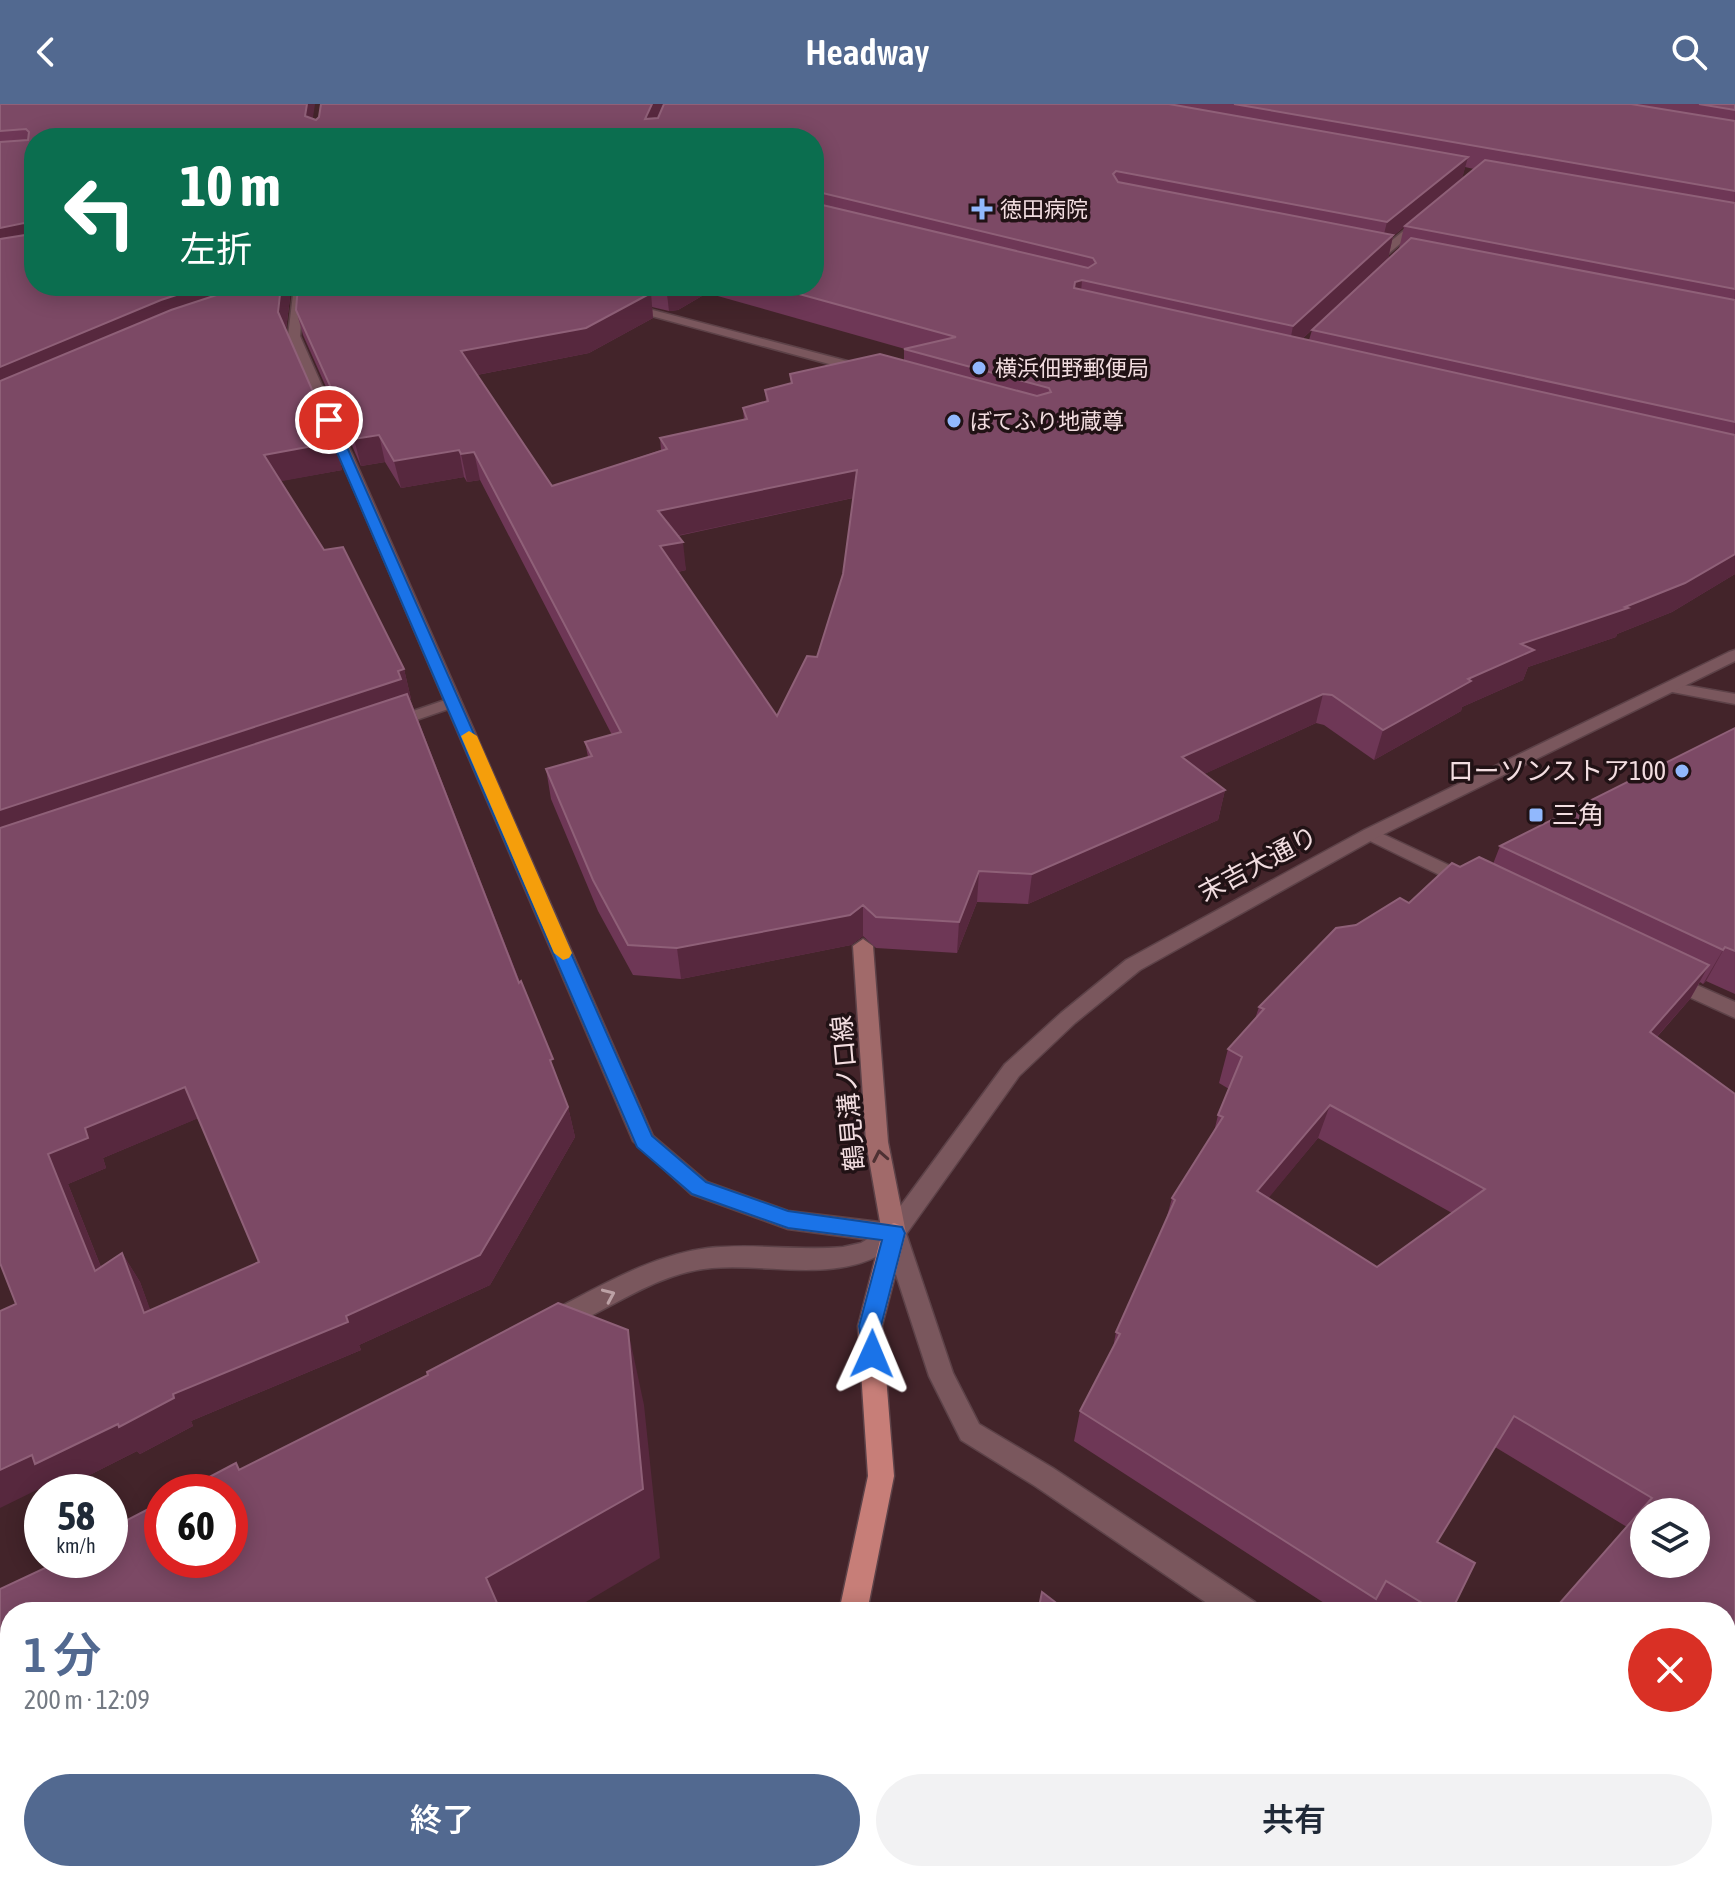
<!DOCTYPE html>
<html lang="ja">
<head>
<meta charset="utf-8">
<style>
	:root { --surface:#fff; --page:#f2f2f3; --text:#1f2937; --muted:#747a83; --accent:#526990 }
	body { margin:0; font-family:"Asap Condensed","Noto Sans JP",sans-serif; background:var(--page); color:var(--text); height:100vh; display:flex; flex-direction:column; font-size:30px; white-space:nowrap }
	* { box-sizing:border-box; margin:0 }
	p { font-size:26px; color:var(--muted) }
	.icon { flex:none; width:44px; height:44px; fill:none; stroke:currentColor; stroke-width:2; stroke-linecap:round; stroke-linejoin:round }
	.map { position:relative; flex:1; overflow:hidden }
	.panel { position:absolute; left:0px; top:1498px; width:1736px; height:280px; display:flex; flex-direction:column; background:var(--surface); border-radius:32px 32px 0 0; box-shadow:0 4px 20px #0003 }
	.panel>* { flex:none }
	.banner { position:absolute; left:24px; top:24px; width:800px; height:168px; border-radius:32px; box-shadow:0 4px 20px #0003; background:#0b6e4f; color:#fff; overflow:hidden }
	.controls { position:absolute; left:1630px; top:1394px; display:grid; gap:16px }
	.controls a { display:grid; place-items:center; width:80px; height:80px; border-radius:50%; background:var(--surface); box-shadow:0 4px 20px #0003; font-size:40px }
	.speed { position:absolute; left:24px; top:1370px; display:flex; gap:16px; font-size:40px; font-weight:700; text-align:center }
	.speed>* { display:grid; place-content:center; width:104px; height:104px; border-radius:50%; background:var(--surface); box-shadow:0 4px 20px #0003; line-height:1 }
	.speed small { font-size:20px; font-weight:400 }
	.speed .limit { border:12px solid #d22; background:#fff; color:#111 }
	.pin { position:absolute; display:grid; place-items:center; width:68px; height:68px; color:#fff; margin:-34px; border:4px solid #fff; border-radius:50%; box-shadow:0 2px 8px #0007 }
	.me { position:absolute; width:88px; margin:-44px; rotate:1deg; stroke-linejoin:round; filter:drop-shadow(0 0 6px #0008) }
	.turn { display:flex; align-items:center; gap:28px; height:168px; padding:0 24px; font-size:36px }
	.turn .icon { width:104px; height:104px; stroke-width:2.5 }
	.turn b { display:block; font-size:56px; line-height:68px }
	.round { display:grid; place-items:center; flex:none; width:84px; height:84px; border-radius:42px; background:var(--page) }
	.overview { display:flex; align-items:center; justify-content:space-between; height:136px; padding:0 24px }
	h1 { font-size:48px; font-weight:600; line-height:60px; color:var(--accent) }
	.button { display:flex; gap:16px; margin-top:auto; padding:16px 24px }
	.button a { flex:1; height:92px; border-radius:48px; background:var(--accent); color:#fff; font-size:32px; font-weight:600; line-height:92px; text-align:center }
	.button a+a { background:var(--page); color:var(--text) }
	header { display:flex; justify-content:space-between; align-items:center; height:104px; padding:0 24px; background:var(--accent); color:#fff; font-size:36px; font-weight:600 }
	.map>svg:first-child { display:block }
</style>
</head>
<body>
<header><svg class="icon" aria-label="back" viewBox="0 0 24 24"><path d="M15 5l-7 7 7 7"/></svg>Headway<svg class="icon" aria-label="search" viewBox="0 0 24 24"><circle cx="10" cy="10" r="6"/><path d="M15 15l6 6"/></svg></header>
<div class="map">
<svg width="1735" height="1778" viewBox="0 0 1735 1778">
	<rect width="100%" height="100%" fill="#43242a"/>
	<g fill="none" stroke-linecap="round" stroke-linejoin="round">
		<g stroke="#5d4248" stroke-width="3">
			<g id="minor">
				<path d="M1417,116L1426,118L1388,150H1380V146Z"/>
				<path d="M626,199L870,263L872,266L866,270L622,204L620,202Z"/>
				<path d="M1673,579L1735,590V600L1667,587L1665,584Z"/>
				<path d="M454,593L460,595V601L390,625L382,620L384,617Z"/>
				<path d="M1370,724L1474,773L1476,777L1474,781H1460L1364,734L1361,730Z"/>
				<path d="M1672,870L1735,898V914L1665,882L1662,877L1665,872Z"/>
				<path d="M894,1119L902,1122L906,1129L953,1269L979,1320L1053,1364L1255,1498L1259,1508H1220L1035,1382L961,1336L929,1272L888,1146C837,1180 769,1159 712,1164C653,1169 607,1209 553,1229L544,1225L541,1218L544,1211C596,1185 650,1151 708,1144C753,1139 798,1147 843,1143L861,1139Z"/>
				<path d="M1619,1768H1662L1666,1778H1623Z"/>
			</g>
		</g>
		<g stroke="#5d4248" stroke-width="3">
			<path id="tertiary" d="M294,182H304L300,232L653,1032L707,1078L788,1107L888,1119L1005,960L1061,909L1126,856L1364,726L1729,548L1735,546V557L1376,734L1140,866L1075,919L1019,972L902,1136L894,1139L788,1125L691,1090L633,1037L288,232Z"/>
		</g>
		<g stroke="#5d4248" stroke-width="3">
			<path id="secondary" d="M863,835L873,842L888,1038L906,1129L902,1136L894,1139L886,1136L882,1129L866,1038L853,842Z"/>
		</g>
		<g stroke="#5d4248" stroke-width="3">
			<g id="primary">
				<path d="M894,1119L902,1122L906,1129L882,1222L894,1372L867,1508H839L868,1372L858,1222L882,1129L886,1122Z"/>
				<path d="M762,1768H794L791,1778H759Z"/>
			</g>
		</g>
		<use href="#minor" fill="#7a575d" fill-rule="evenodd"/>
		<use href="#tertiary" fill="#7a575d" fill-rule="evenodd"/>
		<use href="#secondary" fill="#a16a6a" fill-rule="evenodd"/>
		<use href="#primary" fill="#c77e78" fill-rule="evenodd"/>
	</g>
	<g fill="#6e3756" fill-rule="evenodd">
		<path d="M0,0L316,16L657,14L664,0H1735V470L1672,508L1617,530L1616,533L1528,563L1523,576L1462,603L1461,607L1374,656L1324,621L1316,619L1204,670L1225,686L1218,716L1028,800L977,798L957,849L876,844L863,832L851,841L681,875L633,871L598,807L551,695L546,665L588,653L585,638L612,631L480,376L467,378L464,373L401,384L385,358L361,362L303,231L296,206L298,182H814V34L34,182H286L290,194L286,226L335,338L342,366L280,377L324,446L404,565L411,595H410L558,976L568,1003L575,1033L490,1181L359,1241L361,1246L191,1317L193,1322L140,1350L137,1347L58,1387L51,1379L16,1200L0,1159ZM1465,63L1474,65L1462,74ZM1404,123L1399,145L1318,220L1388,155L1393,132ZM707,189L905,245H904V257L790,270L791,280L765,286L766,297L743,304L744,316L660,334L661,346L552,382L477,271L589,249L653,214L652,203L669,207L678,206ZM1312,226L1309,236L1302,235ZM853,394L843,470L817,553L777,612L678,468L686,466L678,432ZM198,1014L259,1158L150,1206L140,1178L122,1149L101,1163L68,1080L106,1064L103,1054Z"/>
		<path d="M1735,624V890L1706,877L1703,880L1700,878L1690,895L1657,933L1735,990V1710L1726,1704V1508L1627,1423L1495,1343L1437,1438L1451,1508H1374L1369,1505L1367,1508H1338L1074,1337L1080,1307L1113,1244L1116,1228L1166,1116L1172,1094L1214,1028L1218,1011L1229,985L1219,979L1228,945L1255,915L1259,903L1356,821L1409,799L1460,763L1493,760L1500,742ZM1318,1034L1452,1109L1377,1163L1268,1094Z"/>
		<path d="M1735,1715V1771L1726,1765V1732Z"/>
		<path d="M979,1768H1279L1274,1778H994Z"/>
		<path d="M1476,1768H1599L1616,1778H1471Z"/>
	</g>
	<g fill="#57283e">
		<path d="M307,0H315L310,34L305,12Z"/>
		<path d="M652,0H664L648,34L645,15Z"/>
		<path d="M1468,53L1462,75L1393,132L1388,155L1288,248L1293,222L1381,142L1387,118Z"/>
		<path d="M24,119L33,143L0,149V124Z"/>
		<path d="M1082,176L1080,201L1073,203L1075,178Z"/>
		<path d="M204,182H286L290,194L285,233L0,294V263L161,196Z"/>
		<path d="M666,182H707V189L678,206L669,207Z"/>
		<path d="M651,189L653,214L589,249L466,273L461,247Z"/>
		<path d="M379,331L385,358L361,362L354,335Z"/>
		<path d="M335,338L342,366L272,379L264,351Z"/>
		<path d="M459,346L464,373L401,384L394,357Z"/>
		<path d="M474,348L480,376L467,378L461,350Z"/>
		<path d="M857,366V393L661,435L658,407Z"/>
		<path d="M683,438L686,466L663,471L660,442Z"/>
		<path d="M1735,450V470L1672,508L1617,530L1616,533L1528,563L1523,576L1462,603L1461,607L1374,656L1383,626L1468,575L1521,540L1625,503Z"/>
		<path d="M404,565L411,595L0,742V706Z"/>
		<path d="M1323,590L1316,619L1176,683L1182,653Z"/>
		<path d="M1225,686L1218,716L1028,800L1032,770Z"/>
		<path d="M979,767L977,798L957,849L959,818Z"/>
		<path d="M863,801V832L851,841L681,875L677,844Z"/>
		<path d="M1725,843L1706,877L1703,880L1723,846Z"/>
		<path d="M1709,861L1690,895L1631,962L1650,928Z"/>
		<path d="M185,983L201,1013L103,1054L106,1064L68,1080L114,1196L95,1167L48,1050L85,1024Z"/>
		<path d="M1330,1001L1318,1034L1247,1120L1257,1087Z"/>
		<path d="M568,1003L575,1033L490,1181L359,1241L361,1246L191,1317L193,1322L140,1350L137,1347L58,1387L51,1379L0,1404V1366L32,1351L118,1320L173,1290L346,1212Z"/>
		<path d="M122,1149L140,1178L162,1238L144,1209Z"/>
		<path d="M628,1226L644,1301L660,1454L569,1508H501L486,1474Z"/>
		<path d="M336,1768H363L367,1778H340Z"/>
	</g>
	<g fill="#7c4965" stroke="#8f6078" stroke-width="2" fill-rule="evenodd">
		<path d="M0,0H307L305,12L316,16L319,13L321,0H652L645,15L658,14L664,0H1169L1468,53L1387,118L1116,67L1113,70L1118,78L1393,131L1293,222L1082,176L1075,178L1074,184L1735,331V450L1685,479L1625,503L1628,504L1521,540L1534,546L1468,575L1471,577L1383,626L1332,591L1323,590L1182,653L1225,686L1032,770L979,767L959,818L876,813L863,801L850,811L677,844L628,841L593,776L546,665L592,652L585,638L621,628L474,348L461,350L459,346L394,357L379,331L354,335L296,206L298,182H624L651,189L586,224L461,247L552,382L667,345L660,334L747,315L743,304L768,297L765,286L792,279L790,270L880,250L1037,292L1051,288L1049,284L904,245L956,233L770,182H814V99L1088,164L1096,159L1093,154L814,87V34H34V182H204L161,196L0,263V135L25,131L28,122L24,119L0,124V38L28,36L29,28L26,25L0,27ZM857,366L843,470L817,553L807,552L777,612L660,442L683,438L658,407Z"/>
		<path d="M1234,0H1631L1735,17V87Z"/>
		<path d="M1699,0H1735V6Z"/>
		<path d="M1485,56L1735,99V185L1405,122Z"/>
		<path d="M1411,134L1735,196V318L1312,226Z"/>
		<path d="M244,182H281L278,208L335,338L264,351L324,446L343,443L404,565L398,567L401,575L0,706V277L171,206Z"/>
		<path d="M407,590L519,879L521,877L553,955L550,956L568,1003L480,1151L346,1212L348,1218L173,1290L174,1294L119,1323L118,1320L35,1360L32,1351L0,1366V1207L16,1200L0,1159V724ZM185,983L259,1158L144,1209L122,1149L95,1167L48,1050L88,1034L85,1024Z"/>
		<path d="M1735,624V847L1725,843L1723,846L1500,742Z"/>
		<path d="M1479,753L1709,861L1650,928L1735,990V1664L1726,1657V1508H1552L1652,1394L1514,1312L1437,1438L1475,1459L1451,1508H1437L1386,1477L1376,1495L1080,1307L1120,1230L1116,1228L1175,1096L1172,1094L1223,1013L1218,1011L1242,953L1228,945L1264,905L1259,903L1336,824L1356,821L1400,794L1409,799L1452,759L1460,763ZM1330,1001L1485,1085L1377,1163L1257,1087ZM1644,1408H1696V1460H1644Z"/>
		<path d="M558,1199L628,1226L643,1385L486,1474L501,1508H10V1768H336L340,1778H0V1485L62,1456H110V1425L162,1398V1456H230V1388H181L236,1359L239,1366L428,1271L427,1268Z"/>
		<path d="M1042,1488L1068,1508H1038Z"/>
		<path d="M1002,1768H1279L1274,1778H999Z"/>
		<path d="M1491,1768H1599L1616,1778H1486Z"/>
	</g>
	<defs><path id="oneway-chevron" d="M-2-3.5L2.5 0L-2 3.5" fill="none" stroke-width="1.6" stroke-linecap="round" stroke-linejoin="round" transform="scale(2)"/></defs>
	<use stroke="#4e3133" href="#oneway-chevron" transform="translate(880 1052) rotate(-101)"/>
	<use stroke="#bca1a5" href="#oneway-chevron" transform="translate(609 1191) rotate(-24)"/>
	<path fill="#1a73e8" stroke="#114b97" stroke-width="2" d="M329,312L335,316L652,1032L706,1078L788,1107L902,1123L905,1129L881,1222L883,1250L880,1257L872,1260L864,1257L859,1222L882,1136L788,1124L692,1090L637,1043L323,316Z"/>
	<path fill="#f59e0b" d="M469,627L477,632L572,849L569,854L563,856L554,849L461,632Z"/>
	<g fill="#91b8fd" stroke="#211215" stroke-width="3">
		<path d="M978 93h8v8h8v8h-8v8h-8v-8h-8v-8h8z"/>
		<circle cx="979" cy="264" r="8"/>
		<circle cx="954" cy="317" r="8"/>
		<circle cx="1682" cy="667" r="8"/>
		<rect x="1528" y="703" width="16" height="16" rx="4"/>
	</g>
	<g text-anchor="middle" stroke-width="7" stroke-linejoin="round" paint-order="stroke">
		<g font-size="22" fill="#f2dde0" stroke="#211215" text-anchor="start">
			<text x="1000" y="113">徳田病院</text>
			<text x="995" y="272">横浜佃野郵便局</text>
			<text x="970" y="325">ぼてふり地蔵尊</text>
		</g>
		<g font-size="26" fill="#f2dde0" stroke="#211215" text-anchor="end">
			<text x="1666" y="676">ローソンストア100</text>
			<text x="1552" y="720" text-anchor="start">三角</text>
		</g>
		<g font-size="26" fill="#f2dde0" stroke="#211215">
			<text transform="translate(1258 760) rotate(-28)" y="9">末吉大通り</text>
			<text transform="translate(848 989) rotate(-95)" y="9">鶴見溝ノ口線</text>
		</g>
	</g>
</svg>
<div class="controls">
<a><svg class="icon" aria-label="layers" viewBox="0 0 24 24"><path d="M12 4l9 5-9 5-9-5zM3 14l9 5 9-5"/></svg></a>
</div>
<div class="speed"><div>58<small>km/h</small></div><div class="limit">60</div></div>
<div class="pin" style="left:329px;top:316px;background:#d93025"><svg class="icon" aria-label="arrive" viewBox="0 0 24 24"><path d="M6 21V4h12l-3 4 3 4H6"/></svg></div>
<svg class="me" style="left:872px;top:1250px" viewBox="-20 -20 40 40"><path d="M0-17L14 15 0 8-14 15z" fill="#1a73e8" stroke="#fff" stroke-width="4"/></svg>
<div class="banner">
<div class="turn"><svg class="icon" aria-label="left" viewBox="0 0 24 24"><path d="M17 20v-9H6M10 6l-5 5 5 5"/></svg><div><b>10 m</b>左折</div></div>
</div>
<section class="panel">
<div class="overview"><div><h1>1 分</h1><p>200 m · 12:09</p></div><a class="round" style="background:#d93025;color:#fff"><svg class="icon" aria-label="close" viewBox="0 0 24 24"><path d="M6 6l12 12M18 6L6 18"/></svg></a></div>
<div class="button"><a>終了</a><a>共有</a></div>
</section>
</div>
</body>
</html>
